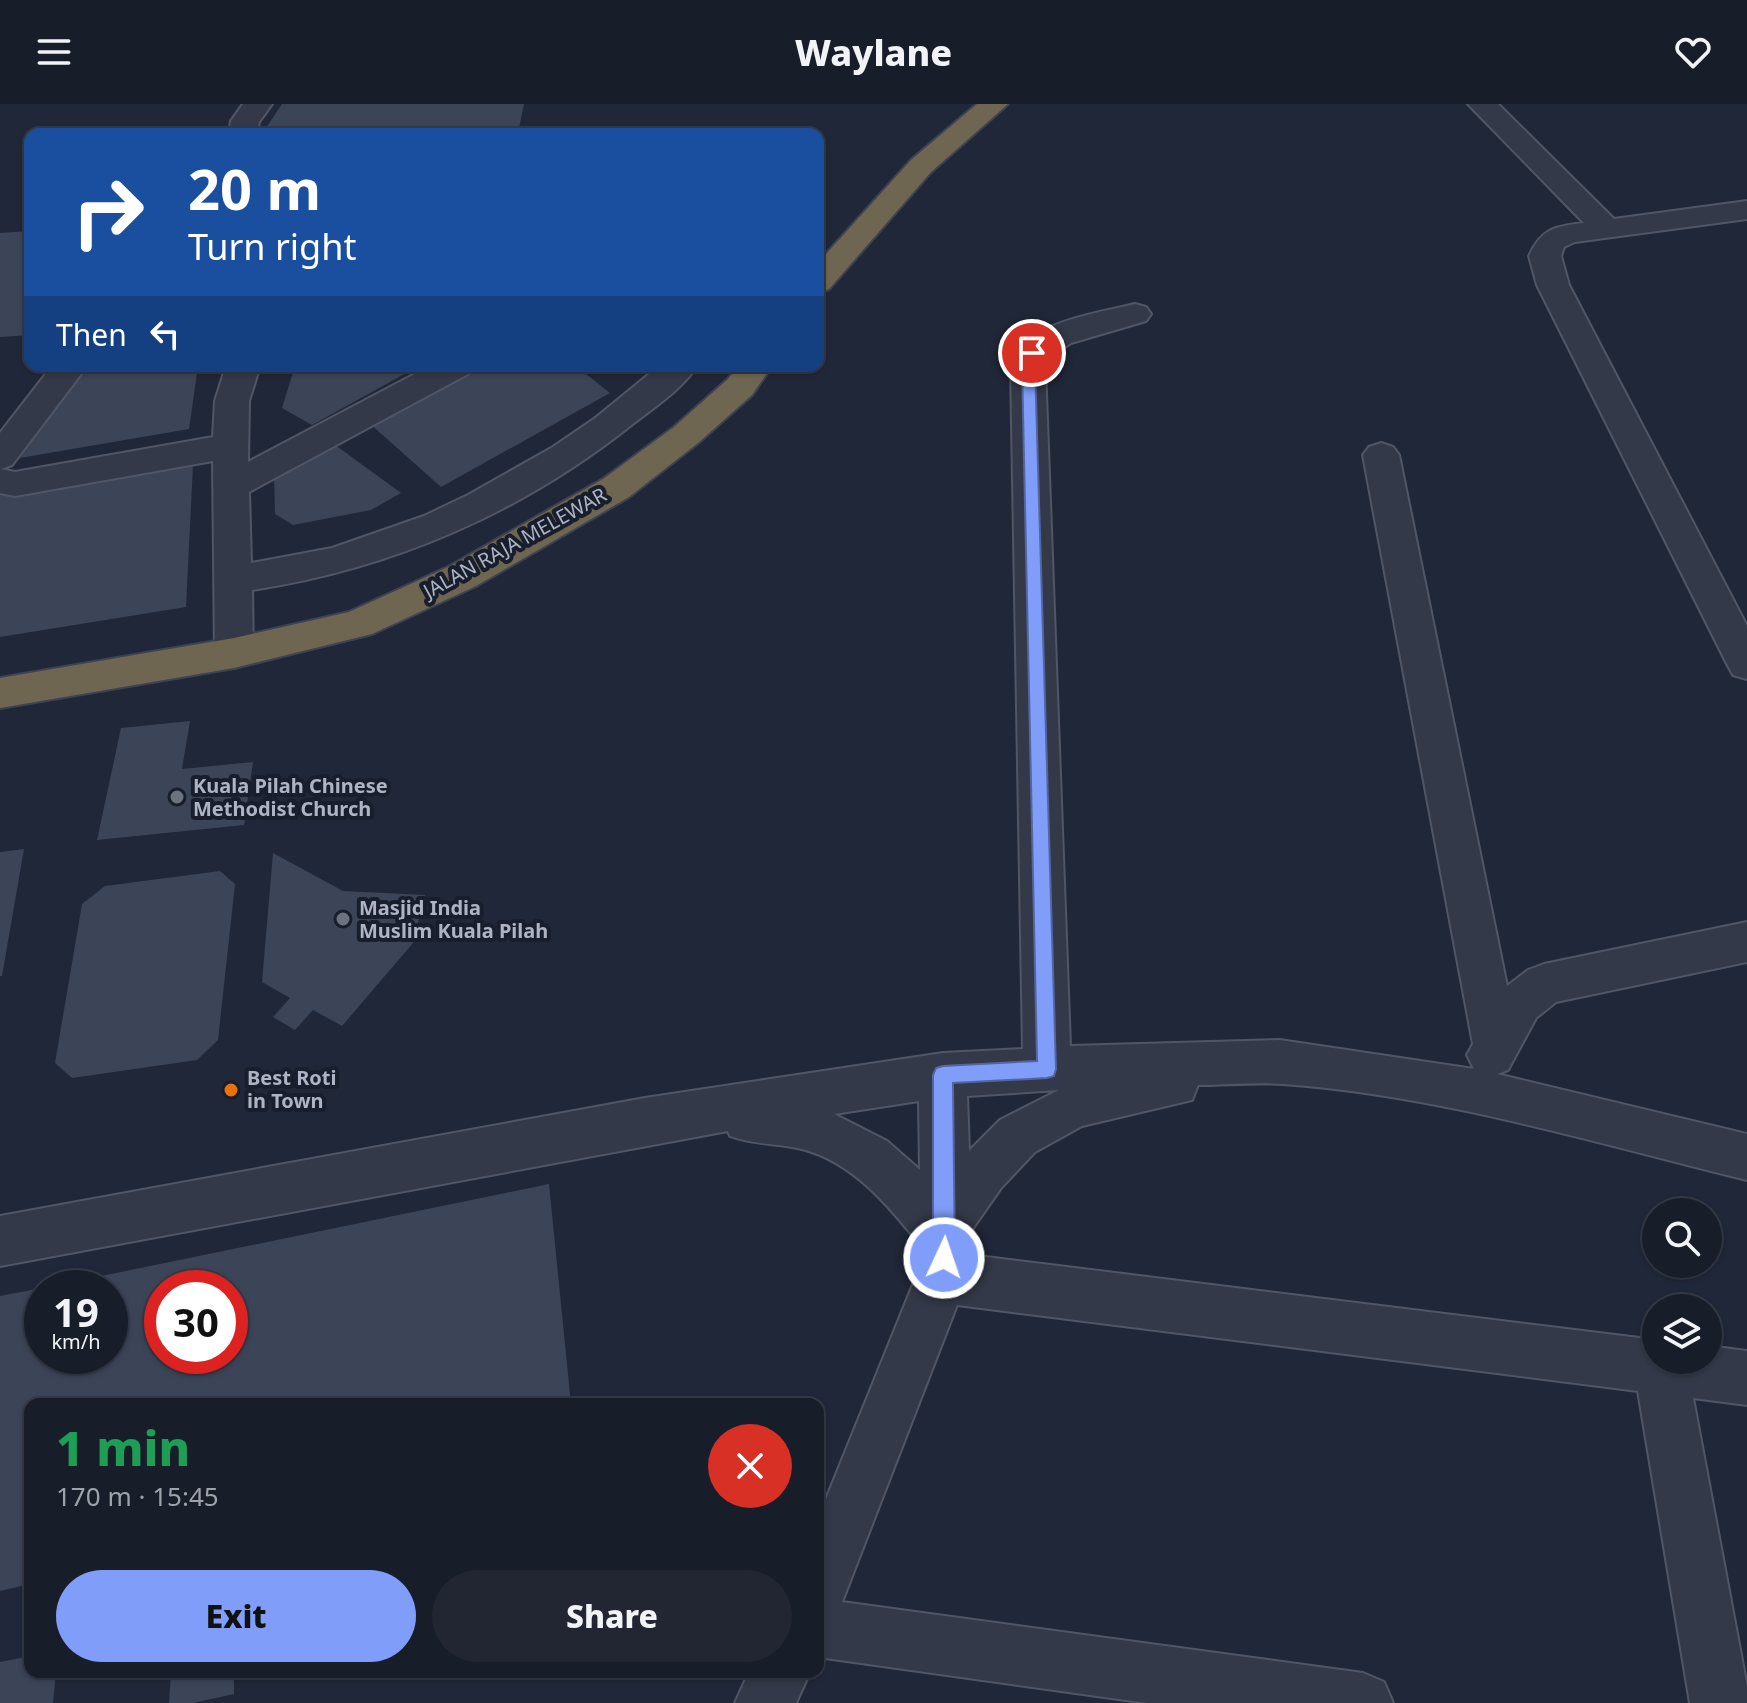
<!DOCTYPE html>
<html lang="en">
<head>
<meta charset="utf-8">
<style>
	:root { --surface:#181d2a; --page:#212632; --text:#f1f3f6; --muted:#9fa2a8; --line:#363b47; --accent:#7f9df9 }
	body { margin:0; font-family:"Noto Sans",sans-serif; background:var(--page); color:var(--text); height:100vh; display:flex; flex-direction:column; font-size:30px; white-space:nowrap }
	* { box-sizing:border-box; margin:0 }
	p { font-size:26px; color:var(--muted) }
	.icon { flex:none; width:44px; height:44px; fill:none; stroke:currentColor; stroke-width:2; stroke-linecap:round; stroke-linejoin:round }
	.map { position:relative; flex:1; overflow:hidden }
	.drawer { position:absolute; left:24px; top:1294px; width:800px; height:280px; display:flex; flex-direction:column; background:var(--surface); border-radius:16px; box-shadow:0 2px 6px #0004,0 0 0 2px var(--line) }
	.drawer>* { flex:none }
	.hud { position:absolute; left:24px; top:24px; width:800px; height:244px; border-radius:16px; box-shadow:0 2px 6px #0004,0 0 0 2px var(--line); background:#1a4fa0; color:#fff; overflow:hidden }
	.buttons { position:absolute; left:1642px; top:1094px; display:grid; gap:16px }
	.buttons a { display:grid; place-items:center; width:80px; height:80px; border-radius:50%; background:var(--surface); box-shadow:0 2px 6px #0004,0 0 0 2px var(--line); font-size:40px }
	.speed { position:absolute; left:24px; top:1166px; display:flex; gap:16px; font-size:40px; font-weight:700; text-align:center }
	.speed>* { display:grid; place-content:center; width:104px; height:104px; border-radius:50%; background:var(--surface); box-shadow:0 2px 6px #0004,0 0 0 2px var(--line); line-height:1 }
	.speed small { font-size:20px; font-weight:400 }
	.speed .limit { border:12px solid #d22; background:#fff; color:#111 }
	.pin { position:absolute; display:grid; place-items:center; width:68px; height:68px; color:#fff; margin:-34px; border:4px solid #fff; border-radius:50%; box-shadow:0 2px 8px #0007 }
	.me { position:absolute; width:88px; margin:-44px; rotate:3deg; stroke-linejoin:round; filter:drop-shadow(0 0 6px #0008) }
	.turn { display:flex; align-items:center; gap:28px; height:168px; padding:0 32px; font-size:36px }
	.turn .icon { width:104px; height:104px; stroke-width:2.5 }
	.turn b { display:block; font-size:56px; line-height:68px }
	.then { display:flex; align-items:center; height:76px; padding:0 32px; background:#0003; gap:16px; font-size:30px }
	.round { display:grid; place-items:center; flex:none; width:84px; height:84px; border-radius:42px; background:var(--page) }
	.head { display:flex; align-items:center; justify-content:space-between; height:136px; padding:0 32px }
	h1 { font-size:48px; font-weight:800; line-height:60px; color:#1e9e55 }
	.button { display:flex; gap:16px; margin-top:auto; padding:16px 32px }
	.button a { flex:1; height:92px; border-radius:48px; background:var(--accent); color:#111; font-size:32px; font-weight:800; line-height:92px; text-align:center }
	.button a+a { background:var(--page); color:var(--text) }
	header { display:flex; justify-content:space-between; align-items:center; height:104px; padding:0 32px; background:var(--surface); font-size:36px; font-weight:800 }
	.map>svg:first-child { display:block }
</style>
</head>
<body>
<header><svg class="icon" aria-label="menu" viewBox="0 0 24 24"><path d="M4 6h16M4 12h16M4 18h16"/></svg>Waylane<svg class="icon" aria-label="heart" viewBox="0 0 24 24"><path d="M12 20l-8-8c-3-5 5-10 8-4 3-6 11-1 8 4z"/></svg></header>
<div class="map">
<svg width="1747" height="1599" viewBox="0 0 1747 1599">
	<rect width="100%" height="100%" fill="#202738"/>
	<g fill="#3c4458" fill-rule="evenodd">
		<path d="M282,0H524L518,29L262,30Z"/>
		<path d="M30,127V231L0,233V129Z"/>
		<path d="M87,262H198L189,325L20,354Z"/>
		<path d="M295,262H419L312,321L282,304Z"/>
		<path d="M475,262H576L610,289L441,383L368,318Z"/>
		<path d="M331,338L401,389L371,406L293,421L275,410L274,367Z"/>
		<path d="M193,361L186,503L0,533V389Z"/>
		<path d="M190,617L182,665L253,658L244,721L97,736L121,624Z"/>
		<path d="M24,745L2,872H0V748Z"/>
		<path d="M273,749L343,787L425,791L413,839L342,922L313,906L295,926L273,913L290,894L262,878Z"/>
		<path d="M220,767L235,780L218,936L197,956L72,974L55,959L82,800L105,782Z"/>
		<path d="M549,1080L571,1300H30V1480L0,1487V1192L42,1184V1252H110V1184L48,1183ZM162,1184H230V1252H162Z"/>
		<path d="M30,1552V1568H56L53,1599H0V1558Z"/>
		<path d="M171,1568H234V1590L193,1599H169Z"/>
	</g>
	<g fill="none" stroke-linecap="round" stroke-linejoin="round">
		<g stroke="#515666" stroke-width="4">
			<g id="minor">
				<path d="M243,0H272L259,18L257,30H229L231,17Z"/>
				<path d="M1468,0H1498L1614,115L1747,97V115L1575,138L1564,143L1561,152L1569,181L1747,522V575L1733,571L1727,560L1537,181L1529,152C1541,125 1555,122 1584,119Z"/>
				<path d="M1135,200L1146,203L1151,210L1146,217L1071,239L1047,254L1045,262L1070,942L1280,936L1474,965L1467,951L1473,940L1363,351L1369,343L1381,339L1393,343L1399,351L1507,882L1528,866L1544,860L1747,818V858L1556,898L1536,914L1508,966L1497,970L1747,1030V1076C1596,1039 1439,991 1283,980C1255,978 1226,981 1198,981L1192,996L1082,1022L1035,1048L1001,1084L971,1127L970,1151L1656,1236V1256H1708V1242L1747,1247V1301L1693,1294L1747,1583V1599H1690L1638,1287L957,1201L842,1498L1363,1569L1384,1578L1393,1599H1147L818,1553V1415L916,1173L920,1141C889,1102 853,1058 802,1045C778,1039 754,1041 730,1032L728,1027L0,1162V1112L645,994L943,949L1023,945L1011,262C1026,217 1095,210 1135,200ZM1059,986L1000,1016L969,1047L967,992ZM919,997L920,1066L887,1037L834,1010Z"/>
				<path d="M52,262H87L12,361L1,365L15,368L213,333L215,297L226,262H260L249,297L248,358L430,262H473L468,270L249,388L251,459L332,444L424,412L468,391L553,343L594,315L659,262H697C682,285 655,303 634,319C523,408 392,465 252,486L253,549L248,559L234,564L220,559L215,549L213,357L15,392L0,389V329Z"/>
				<path d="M749,1568H810L796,1599H735Z"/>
			</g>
		</g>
		<g stroke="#3e4353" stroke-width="4">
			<g id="highway">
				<path d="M977,0H1008L931,68L829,185L818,188V159L911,56Z"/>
				<path d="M738,262H772L752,291L698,339L629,393L476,482L372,530L234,564L0,604V574L234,534L349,508L450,462L603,375L674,323L728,275Z"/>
			</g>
		</g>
		<use href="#minor" fill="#333948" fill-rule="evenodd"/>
		<use href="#highway" fill="#6e6650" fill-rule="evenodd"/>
	</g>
	<path fill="#7f9df9" stroke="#5366a2" stroke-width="2" d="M1032,244L1039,249L1035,262L1056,965L1054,972L1047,974L953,979L955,1154L951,1161L944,1164L937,1161L933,1154V971L936,964L943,962L1037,957L1022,262L1026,249Z"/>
	<g fill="#6b7280" stroke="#191e2c" stroke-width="3">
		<circle cx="177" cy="693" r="8"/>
		<circle cx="343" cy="815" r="8"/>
	</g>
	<circle fill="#e8710a" stroke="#191e2c" stroke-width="3" cx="231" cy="986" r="8"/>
	<g text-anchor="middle" stroke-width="8" stroke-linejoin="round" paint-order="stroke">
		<g font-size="20" fill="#aeb3c5" stroke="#191e2c">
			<text transform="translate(515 439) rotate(-29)" y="7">JALAN RAJA MELEWAR</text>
		</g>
		<g font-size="20" font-weight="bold" fill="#aeb3c5" stroke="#191e2c" text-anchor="start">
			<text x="193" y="689">Kuala Pilah Chinese<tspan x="193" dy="23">Methodist Church</tspan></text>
			<text x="359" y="811">Masjid India<tspan x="359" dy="23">Muslim Kuala Pilah</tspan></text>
			<text x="247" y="981">Best Roti<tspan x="247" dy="23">in Town</tspan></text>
		</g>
	</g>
</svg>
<div class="buttons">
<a><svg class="icon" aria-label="search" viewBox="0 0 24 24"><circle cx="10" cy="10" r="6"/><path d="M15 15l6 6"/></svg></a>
<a><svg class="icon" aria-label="layers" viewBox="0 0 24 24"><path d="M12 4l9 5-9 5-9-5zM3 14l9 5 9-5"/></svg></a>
</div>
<div class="speed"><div>19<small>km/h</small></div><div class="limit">30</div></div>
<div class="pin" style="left:1032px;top:249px;background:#d93025"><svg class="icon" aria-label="arrive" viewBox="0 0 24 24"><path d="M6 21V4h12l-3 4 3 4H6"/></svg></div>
<svg class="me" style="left:944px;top:1154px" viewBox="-20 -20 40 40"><circle r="17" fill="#7f9df9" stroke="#fff" stroke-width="3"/><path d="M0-11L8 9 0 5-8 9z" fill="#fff"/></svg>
<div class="hud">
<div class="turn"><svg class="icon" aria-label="right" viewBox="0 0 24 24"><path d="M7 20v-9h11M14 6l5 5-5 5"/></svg><div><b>20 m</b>Turn right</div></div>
<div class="then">Then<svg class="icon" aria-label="left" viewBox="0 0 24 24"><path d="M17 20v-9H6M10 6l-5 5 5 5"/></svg></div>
</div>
<section class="drawer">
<div class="head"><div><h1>1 min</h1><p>170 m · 15:45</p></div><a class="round" style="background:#d93025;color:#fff"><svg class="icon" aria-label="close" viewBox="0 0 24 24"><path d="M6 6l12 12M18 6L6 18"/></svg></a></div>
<div class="button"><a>Exit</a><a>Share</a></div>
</section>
</div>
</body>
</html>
